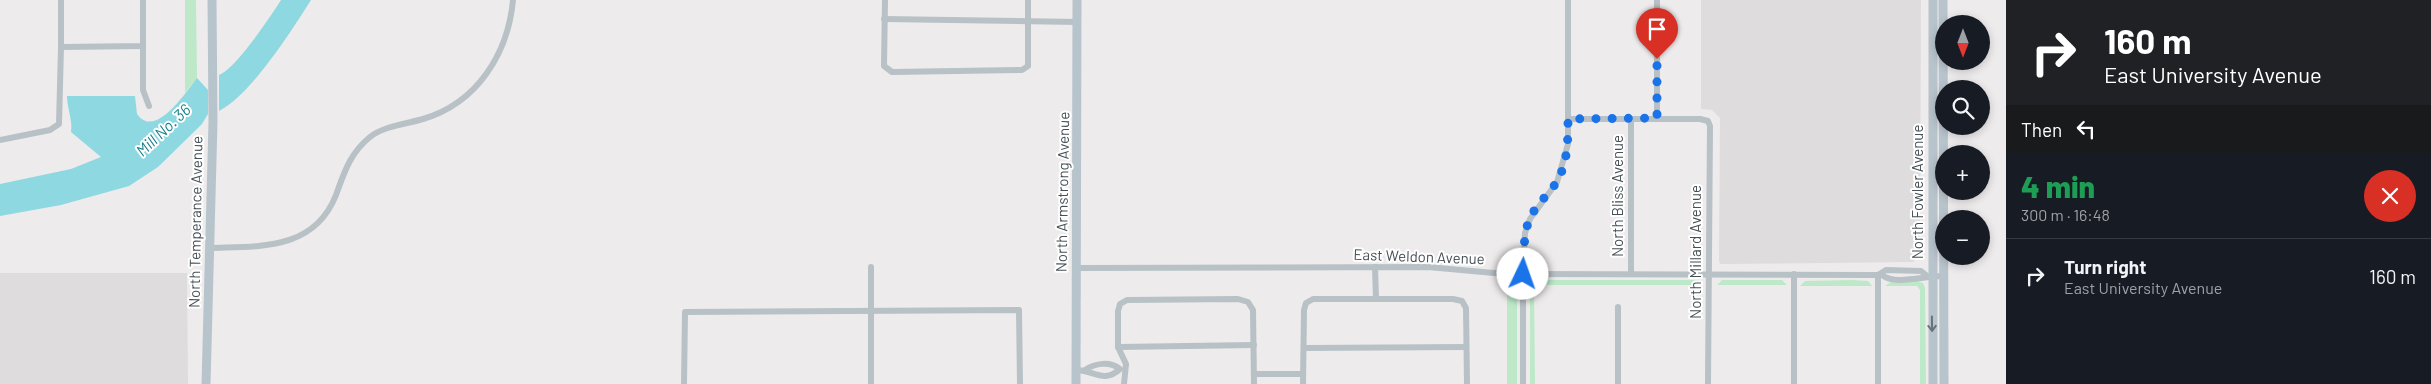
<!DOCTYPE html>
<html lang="en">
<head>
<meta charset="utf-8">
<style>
	:root { --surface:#171b24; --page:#20242c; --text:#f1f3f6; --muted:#9ea1a6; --line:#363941 }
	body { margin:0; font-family:Barlow,sans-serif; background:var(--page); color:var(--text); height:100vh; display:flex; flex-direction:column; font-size:19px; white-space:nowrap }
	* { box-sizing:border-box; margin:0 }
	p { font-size:16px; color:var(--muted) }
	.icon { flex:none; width:28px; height:28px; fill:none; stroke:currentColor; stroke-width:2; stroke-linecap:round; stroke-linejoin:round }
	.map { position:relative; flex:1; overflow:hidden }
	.drawer { display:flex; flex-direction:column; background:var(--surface); width:425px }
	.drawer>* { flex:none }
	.guide { background:#202124; color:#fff; overflow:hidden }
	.needle { width:32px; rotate:180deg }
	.tools { position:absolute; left:1935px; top:15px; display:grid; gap:10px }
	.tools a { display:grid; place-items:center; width:55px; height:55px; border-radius:50%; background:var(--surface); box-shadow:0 2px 8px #0003; font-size:25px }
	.pin { position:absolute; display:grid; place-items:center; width:42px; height:42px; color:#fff; margin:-51px -21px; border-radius:50% 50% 50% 0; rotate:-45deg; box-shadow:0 0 5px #0007 }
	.pin .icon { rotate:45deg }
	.me { position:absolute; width:55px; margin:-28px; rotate:3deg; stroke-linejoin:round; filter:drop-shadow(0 0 4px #0008) }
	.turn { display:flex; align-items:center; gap:18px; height:105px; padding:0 15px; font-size:22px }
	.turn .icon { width:65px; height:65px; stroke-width:2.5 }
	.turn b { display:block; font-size:35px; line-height:42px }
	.then { display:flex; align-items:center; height:48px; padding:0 15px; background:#0003; gap:10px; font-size:19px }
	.round { display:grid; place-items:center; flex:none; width:52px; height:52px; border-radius:26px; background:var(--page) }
	.headline { display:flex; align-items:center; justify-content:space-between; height:85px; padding:0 15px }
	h1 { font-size:30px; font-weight:800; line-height:38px; color:#1e9e55 }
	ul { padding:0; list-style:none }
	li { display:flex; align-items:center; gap:15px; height:75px; padding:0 15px; border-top:1px solid var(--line) }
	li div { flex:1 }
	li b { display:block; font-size:19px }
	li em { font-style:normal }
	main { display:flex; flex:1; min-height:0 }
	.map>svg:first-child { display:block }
</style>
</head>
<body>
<main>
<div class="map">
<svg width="2006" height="384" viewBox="0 0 2006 384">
	<rect width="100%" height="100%" fill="#eeebec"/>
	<g fill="#dfdcdd">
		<path d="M1701,0H1921L1920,253L1913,262L1720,264L1719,260L1720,118L1712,110L1701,109Z"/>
		<path d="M0,273H187L188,384H0Z"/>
	</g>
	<g fill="#bde9c9">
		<path d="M185,0H196L197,78L185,93Z"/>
		<path d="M1535,280H1697L1701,281L1702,285H1534L1535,384H1530V285Z"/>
		<path d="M1722,280H1782L1787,285H1717Z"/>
		<path d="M1852,280L1868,281L1872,286H1800L1805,281Z"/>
		<path d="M1507,281H1512L1517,286V384H1507Z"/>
		<path d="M1917,281L1923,283L1925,288L1926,384H1920V290L1917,286H1885L1891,282Z"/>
	</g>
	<g fill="#8ed8e1">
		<path d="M281,0H311C292,30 250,96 219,111V75C236,69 270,17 281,0Z"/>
		<path d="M197,78L208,90V114L202,124L158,167L129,186L61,205L0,216V184L71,169L101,157L71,132C73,121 67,108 67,96H135L137,114C155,140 186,92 197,78Z"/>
	</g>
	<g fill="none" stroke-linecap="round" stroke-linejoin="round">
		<g stroke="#b8c1c6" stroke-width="6">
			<path d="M61,0V47L143,46V0"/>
			<path d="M885,0L884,66L892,72L1022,70L1028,66V0"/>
			<path d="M884,19L1078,22"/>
			<path d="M143,46V90L149,106"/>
			<path d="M1657,118V0"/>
			<path d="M1568,119H1700L1708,121L1710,126L1708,384"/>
			<path d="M1631,119V274"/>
			<path d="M0,140L50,130L59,124L61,47"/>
			<path d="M210,248C259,246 314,251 336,195C344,173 350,153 370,137C384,126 406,124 423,119C477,103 508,54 513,0"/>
			<path d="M1375,267L1376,299"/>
			<path d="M1076,268L1428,267L1505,274L1878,275L1886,270L1921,271L1926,275"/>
			<path d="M1878,275V384"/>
			<path d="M1882,275C1895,286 1927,275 1944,276"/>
			<path d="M1618,307V384"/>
			<path d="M1118,347L1254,345"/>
			<path d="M1304,348L1466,347"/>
			<path d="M1076,370C1093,370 1104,384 1120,369C1110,361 1095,363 1085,370"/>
			<path d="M1254,374H1303"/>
			<path d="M684,384L685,312L1019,310L1020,384"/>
			<path d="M871,384V267"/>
			<path d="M1124,384L1126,364L1118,347V311L1120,304L1127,300L1238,299L1248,302L1253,310L1254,384"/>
			<path d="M1303,384L1304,310L1306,303L1313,299H1453L1462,301L1466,308L1467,384"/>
			<path d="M1523,384V273L1525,233L1530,219L1557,182L1568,144V0"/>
			<path d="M1794,384V274"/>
		</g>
		<g stroke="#b8c4cc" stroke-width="9">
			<path d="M1933,0V384"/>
			<path d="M1943,0L1944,384"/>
			<path d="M206,384L213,122L212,0"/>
			<path d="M1076,384L1077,0"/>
		</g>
	</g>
	<defs><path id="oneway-shaft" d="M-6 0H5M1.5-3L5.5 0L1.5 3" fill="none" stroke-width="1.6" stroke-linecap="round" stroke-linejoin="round" transform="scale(1.25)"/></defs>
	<use stroke="#687379" href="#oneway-shaft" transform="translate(1932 324) rotate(89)"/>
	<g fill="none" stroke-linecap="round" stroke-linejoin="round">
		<path stroke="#1a73e8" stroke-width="9" stroke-dasharray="0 16.2" d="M1523,274C1524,256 1523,237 1529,220C1535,206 1548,195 1556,183C1568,164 1568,140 1568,119L1657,118V59"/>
	</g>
	<g text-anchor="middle" stroke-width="4" stroke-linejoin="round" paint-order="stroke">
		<g font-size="15" fill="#465056" stroke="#fff">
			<text transform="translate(1063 192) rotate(-89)" y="5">North Armstrong Avenue</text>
			<text transform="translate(1918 192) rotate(-90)" y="5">North Fowler Avenue</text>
			<text transform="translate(1618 196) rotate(-90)" y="5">North Bliss Avenue</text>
			<text transform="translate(196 222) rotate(-89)" y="5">North Temperance Avenue</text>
			<text transform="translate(1696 252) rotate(-90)" y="5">North Millard Avenue</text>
			<text transform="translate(1419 257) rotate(2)" y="5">East Weldon Avenue</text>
		</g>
		<g font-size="16" font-style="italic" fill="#1a818e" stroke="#fff">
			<text transform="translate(163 130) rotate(-43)" y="6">Mill No. 36</text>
		</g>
	</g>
</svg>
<div class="tools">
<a><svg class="needle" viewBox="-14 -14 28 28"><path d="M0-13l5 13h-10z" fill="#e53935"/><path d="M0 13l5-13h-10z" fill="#9ea1a6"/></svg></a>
<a><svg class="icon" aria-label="search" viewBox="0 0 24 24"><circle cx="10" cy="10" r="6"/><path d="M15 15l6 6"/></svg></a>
<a>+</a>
<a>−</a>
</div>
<div class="pin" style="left:1657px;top:59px;background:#d93025"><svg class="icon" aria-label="arrive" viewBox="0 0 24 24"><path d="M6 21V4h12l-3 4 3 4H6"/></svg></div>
<svg class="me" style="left:1523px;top:274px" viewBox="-20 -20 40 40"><circle r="19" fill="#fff"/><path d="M0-13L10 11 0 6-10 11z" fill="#1a73e8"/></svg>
</div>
<section class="drawer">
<div class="guide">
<div class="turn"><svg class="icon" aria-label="right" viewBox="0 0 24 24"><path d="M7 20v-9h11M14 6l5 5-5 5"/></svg><div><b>160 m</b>East University Avenue</div></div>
<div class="then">Then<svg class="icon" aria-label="left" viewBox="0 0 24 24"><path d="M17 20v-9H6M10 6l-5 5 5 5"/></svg></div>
</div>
<div class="headline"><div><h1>4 min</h1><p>300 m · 16:48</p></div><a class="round" style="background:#d93025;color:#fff"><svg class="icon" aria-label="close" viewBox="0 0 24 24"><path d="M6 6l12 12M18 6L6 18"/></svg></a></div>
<ul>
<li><svg class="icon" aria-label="right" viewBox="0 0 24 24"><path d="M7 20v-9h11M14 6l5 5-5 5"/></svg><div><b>Turn right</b><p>East University Avenue</p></div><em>160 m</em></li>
</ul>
</section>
</main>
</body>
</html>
